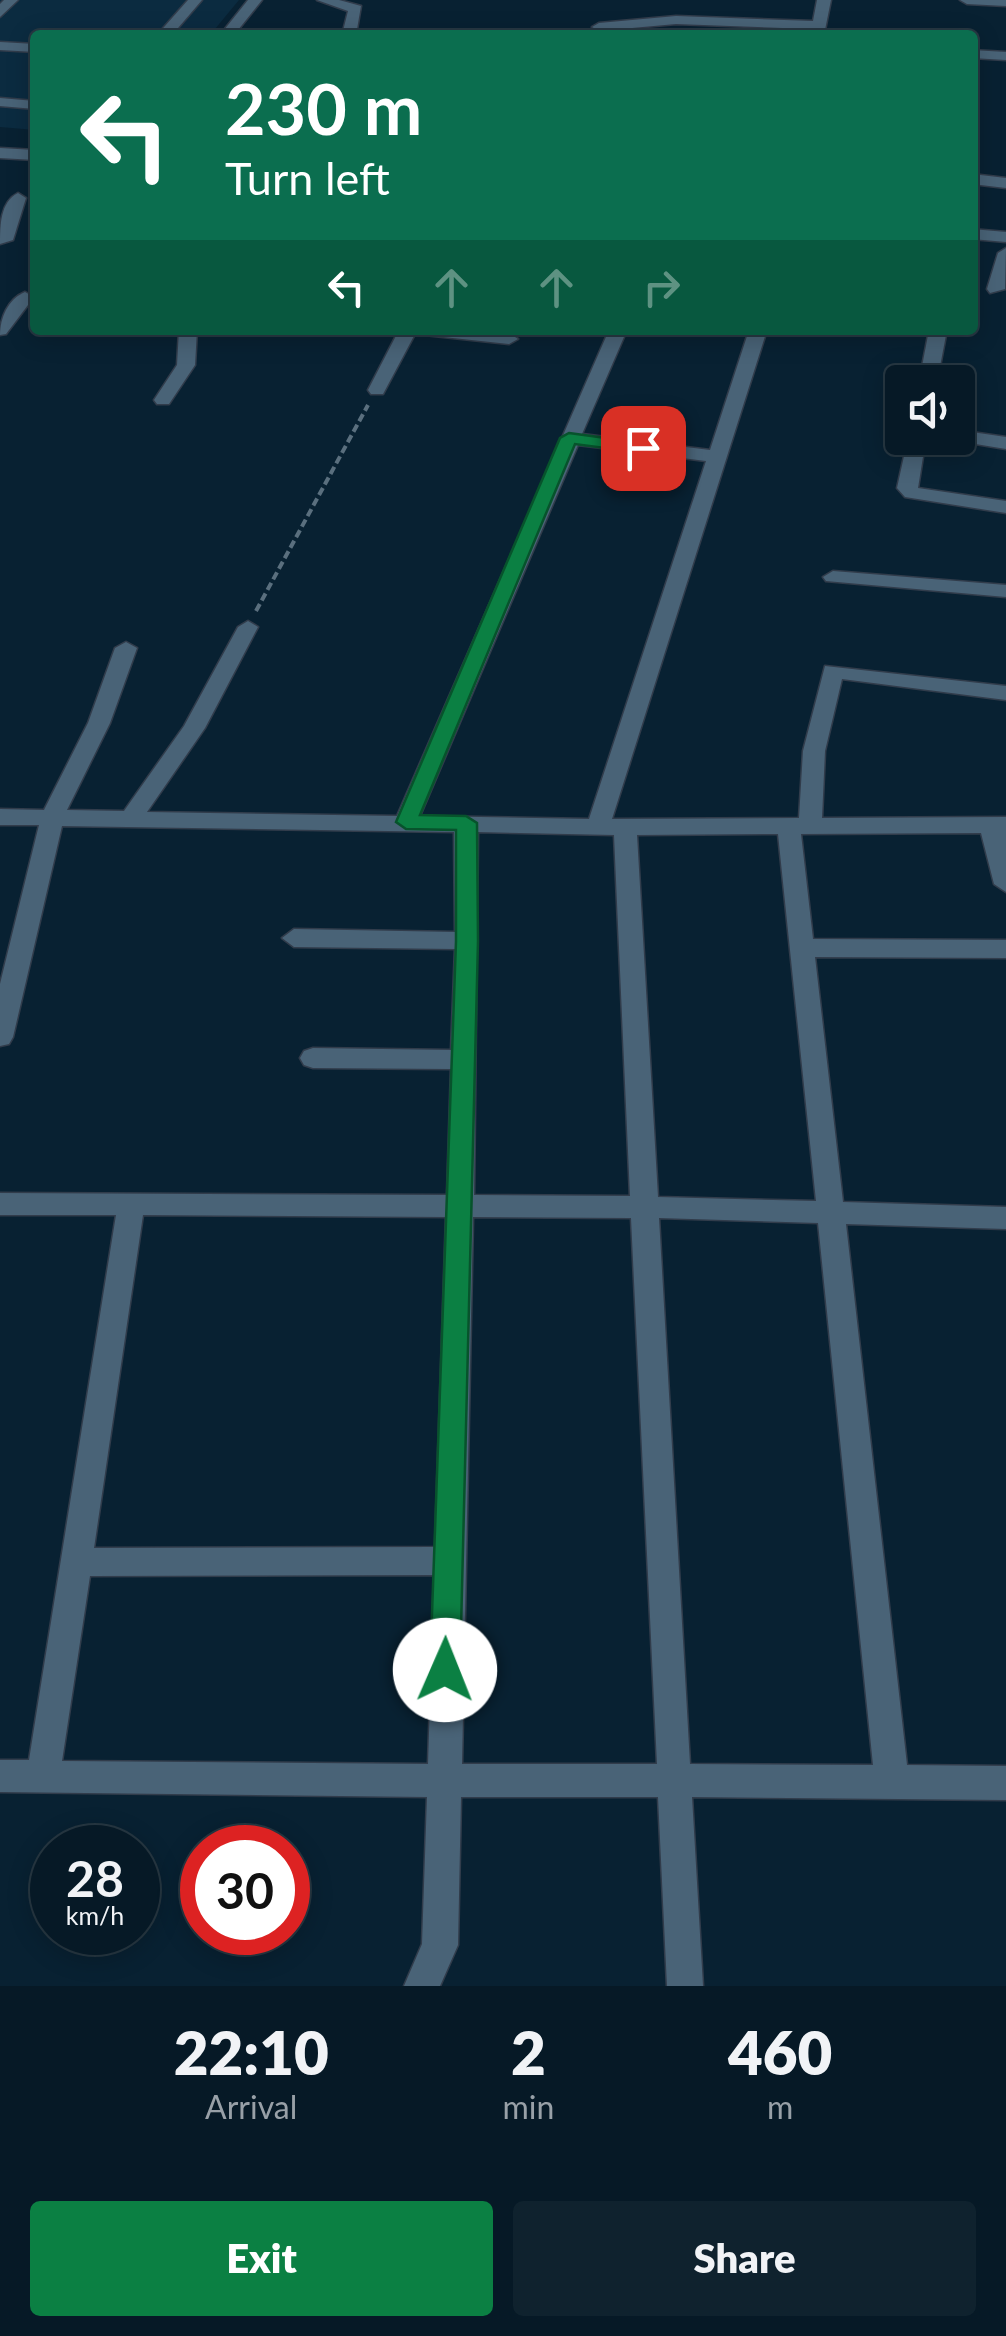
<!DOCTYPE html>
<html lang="en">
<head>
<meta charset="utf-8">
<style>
	:root { --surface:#061926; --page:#0f222e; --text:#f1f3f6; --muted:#98a0a7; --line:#273843; --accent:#0b8043 }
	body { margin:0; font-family:Lato,sans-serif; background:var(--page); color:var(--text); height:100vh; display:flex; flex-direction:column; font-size:38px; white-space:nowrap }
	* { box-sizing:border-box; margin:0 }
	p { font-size:32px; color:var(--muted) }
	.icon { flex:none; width:55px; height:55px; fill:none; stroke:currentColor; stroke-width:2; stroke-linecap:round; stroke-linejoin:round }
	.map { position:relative; height:1986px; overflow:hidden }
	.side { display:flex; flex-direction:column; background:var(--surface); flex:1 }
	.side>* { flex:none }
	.guide { position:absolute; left:30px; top:30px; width:948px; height:305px; border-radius:10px; box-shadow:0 5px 25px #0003,0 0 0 2px var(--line); background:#0b6e4f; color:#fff; overflow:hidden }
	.tools { position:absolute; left:885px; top:365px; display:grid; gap:20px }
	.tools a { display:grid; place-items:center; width:90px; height:90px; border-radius:10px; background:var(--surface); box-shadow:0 5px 25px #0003,0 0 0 2px var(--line); font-size:50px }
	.speed { position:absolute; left:30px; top:1825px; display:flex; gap:20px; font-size:50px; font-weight:700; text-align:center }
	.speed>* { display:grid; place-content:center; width:130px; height:130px; border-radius:50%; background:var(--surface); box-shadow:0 5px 25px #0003,0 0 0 2px var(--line); line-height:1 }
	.speed small { font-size:25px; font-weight:400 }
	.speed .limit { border:15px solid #d22; background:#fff; color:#111 }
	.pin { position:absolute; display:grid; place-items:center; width:85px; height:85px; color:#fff; margin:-42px; border-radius:20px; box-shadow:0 5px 15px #0006 }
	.me { position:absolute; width:110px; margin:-55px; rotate:1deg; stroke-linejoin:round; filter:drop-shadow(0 0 8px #0008) }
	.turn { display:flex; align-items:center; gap:35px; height:210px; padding:0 30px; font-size:45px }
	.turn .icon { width:130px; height:130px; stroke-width:2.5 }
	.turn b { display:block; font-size:70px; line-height:85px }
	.lanes { display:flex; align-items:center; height:95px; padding:0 30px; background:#0003; justify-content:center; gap:50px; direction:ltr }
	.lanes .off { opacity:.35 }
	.eta { display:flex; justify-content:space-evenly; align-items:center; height:170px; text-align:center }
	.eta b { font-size:60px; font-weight:800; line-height:70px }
	.primary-button { display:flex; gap:20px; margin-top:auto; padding:20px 30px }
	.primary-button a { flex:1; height:115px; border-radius:10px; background:var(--accent); color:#fff; font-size:40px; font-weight:800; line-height:115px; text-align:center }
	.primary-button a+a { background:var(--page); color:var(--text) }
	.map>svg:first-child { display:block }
</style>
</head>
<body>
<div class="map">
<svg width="1006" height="1986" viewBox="0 0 1006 1986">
	<rect width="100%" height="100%" fill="#082132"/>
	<path fill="#0b2b40" d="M0,0H239L210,35H35V130L0,127Z"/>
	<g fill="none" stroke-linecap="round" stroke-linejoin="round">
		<g stroke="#313c4b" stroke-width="3">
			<g id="minor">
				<path d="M4,0H18L0,17V4Z"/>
				<path d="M188,0H202L172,35H157Z"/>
				<path d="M248,0H262L234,35H220Z"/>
				<path d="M317,0H339L361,6L356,35H342L348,11Z"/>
				<path d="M817,0H831L824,35H810L811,29L676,24L599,31L592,27L599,23L676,16L813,21Z"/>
				<path d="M960,0H1006V6L967,4Z"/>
				<path d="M0,42L35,44V52L0,50Z"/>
				<path d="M972,50L1006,52V60L972,58Z"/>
				<path d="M0,98L35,101V109L0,106Z"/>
				<path d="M0,148L35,150V160L0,158Z"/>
				<path d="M972,174L1006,178V188L972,184Z"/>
				<path d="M18,193L26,198L13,240L0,244C0,226 0,202 18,193Z"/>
				<path d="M972,229L1006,232V242L972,239Z"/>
				<path d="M1006,248L1005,289L990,293L987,289L998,253Z"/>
				<path d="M25,292L34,297L6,334L0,335C0,318 8,299 25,292Z"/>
				<path d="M179,330H197L195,365L169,404H157L154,400L177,365Z"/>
				<path d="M399,330C427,330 497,323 518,339L509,344L415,334L383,394H371L368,390Z"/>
				<path d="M609,330H627L582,434L710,450L749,330H767L612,819L799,818L803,751L825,666L1006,686V700L842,679L825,751L822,818L1006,817V892L994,884L981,833L801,834L813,939L1006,940V958L815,957L843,1202L1006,1207V1229L846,1224L907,1765L1006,1766V1800L692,1797L703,1986H667L658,1797H461L458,1945L440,1986H404L422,1944L427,1797L0,1792V1760H29L116,1215H0V1193L447,1195L451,1069L313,1068L304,1065L300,1058L304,1051L313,1048L451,1050L455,949L294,947L282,938L294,929L455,932L454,832L62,826L13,1037L9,1044L0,1046V984L39,825H0V809L44,810L88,723L115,648L126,642L137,648L110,723L67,810L124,811L184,726L238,627L248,621L258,627L205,728L147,812L397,816ZM578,445L706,461L589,819L420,816ZM478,832L614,835L630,1196L474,1195ZM778,834L816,1201L658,1197L637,835ZM143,1215L446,1217L435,1547L94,1548ZM473,1217L631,1218L657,1764H462ZM659,1218L818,1223L873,1765L690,1764ZM434,1575L428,1764L62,1761L90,1576Z"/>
				<path d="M929,330H947L937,382H919Z"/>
				<path d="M958,430L1006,437V449L951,440L958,438Z"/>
				<path d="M908,438H926L918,488L1006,501V513L905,497L897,488Z"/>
				<path d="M833,571L1006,585V597L826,581L823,577Z"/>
			</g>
		</g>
		<path stroke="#5a6f7e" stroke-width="4" stroke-dasharray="8 4" stroke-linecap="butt" d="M256,611L368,405"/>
		<use href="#minor" fill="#496377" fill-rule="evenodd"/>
	</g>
	<path fill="#0b8043" stroke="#07532c" stroke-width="2.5" d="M569,433L643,443L652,448L643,453L575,444L420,815L466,816L477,823L478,941L460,1670L456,1679L445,1683L434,1679L430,1670L456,941V830L406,829L396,822L560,438Z"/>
</svg>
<div class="tools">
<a><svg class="icon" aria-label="sound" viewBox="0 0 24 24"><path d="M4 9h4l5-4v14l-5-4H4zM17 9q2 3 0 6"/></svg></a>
</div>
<div class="speed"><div>28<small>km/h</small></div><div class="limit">30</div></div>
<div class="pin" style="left:643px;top:448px;background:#d93025"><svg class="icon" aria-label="arrive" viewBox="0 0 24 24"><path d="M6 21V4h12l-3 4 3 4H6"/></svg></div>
<svg class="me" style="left:445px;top:1670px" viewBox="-20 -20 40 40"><circle r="19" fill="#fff"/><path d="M0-13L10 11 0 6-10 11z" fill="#0b8043"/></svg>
<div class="guide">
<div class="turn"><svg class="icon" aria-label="left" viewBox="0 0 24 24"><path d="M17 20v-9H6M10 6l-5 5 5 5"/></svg><div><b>230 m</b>Turn left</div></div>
<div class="lanes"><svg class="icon" aria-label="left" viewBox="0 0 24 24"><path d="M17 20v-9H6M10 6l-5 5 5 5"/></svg><svg class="icon off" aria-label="ahead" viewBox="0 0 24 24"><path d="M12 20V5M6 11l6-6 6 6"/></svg><svg class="icon off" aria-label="ahead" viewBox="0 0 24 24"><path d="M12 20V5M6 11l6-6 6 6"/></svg><svg class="icon off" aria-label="right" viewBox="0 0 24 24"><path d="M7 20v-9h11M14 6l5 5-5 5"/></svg></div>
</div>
</div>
<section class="side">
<div class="eta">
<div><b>22:10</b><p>Arrival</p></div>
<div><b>2</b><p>min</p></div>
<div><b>460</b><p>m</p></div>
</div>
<div class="primary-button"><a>Exit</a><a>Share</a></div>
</section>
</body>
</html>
